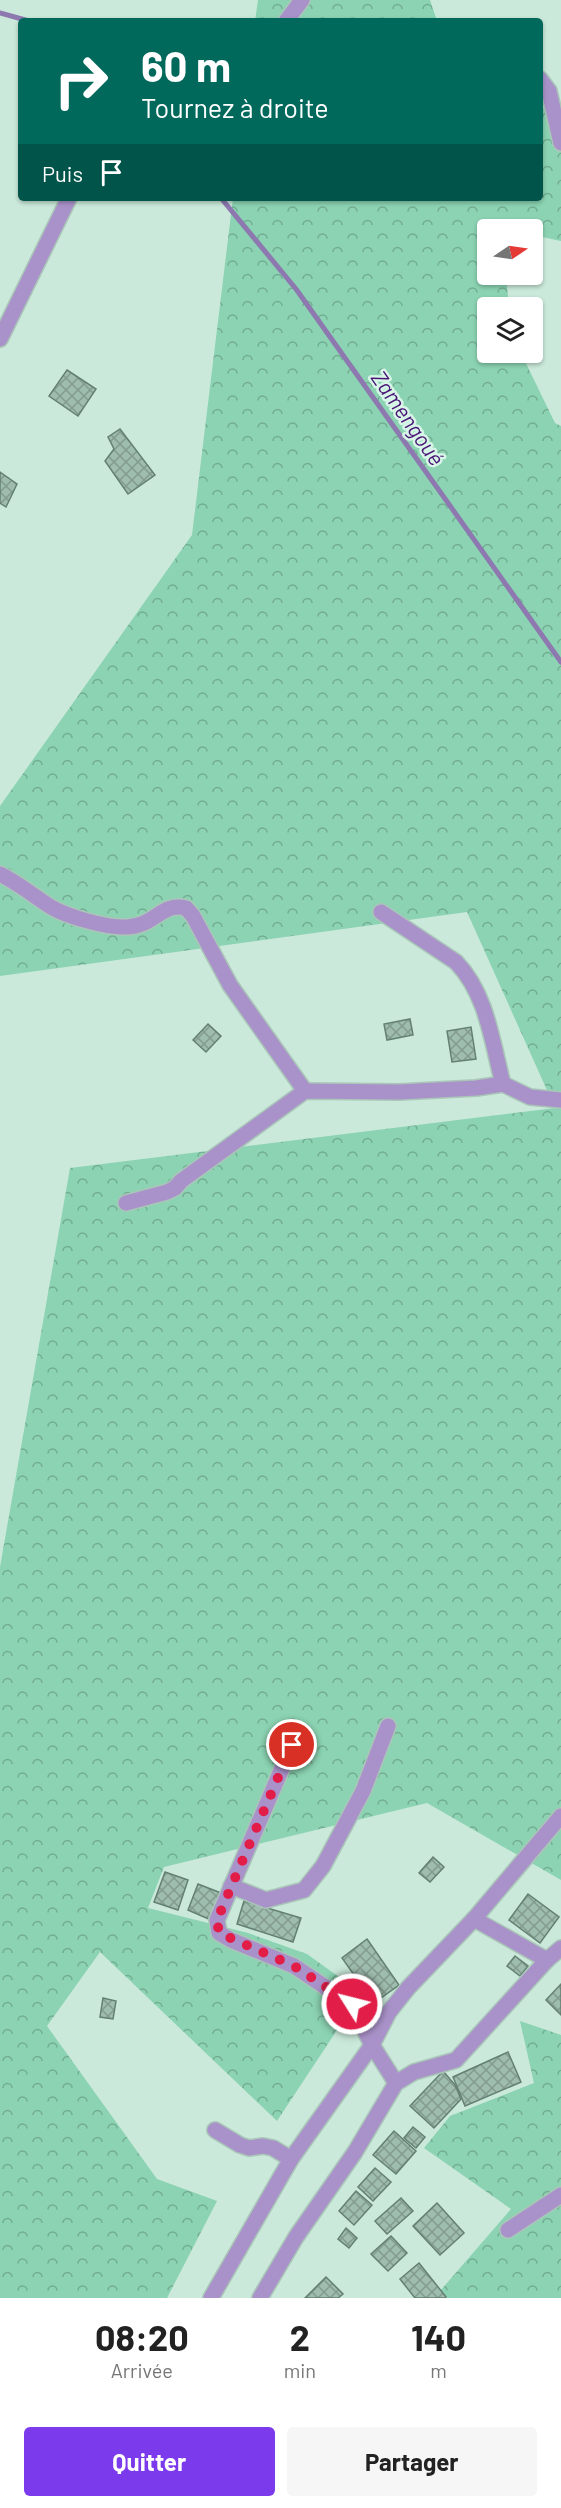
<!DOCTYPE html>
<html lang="fr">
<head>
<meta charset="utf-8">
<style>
	:root { --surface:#fff; --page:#f6f6f6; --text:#222; --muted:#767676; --accent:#7c3aed }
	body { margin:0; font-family:Barlow,sans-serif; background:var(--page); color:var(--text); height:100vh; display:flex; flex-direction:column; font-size:22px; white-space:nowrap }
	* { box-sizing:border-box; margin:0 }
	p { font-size:20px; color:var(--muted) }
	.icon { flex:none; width:33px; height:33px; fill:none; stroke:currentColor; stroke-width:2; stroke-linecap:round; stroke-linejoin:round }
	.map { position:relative; height:2298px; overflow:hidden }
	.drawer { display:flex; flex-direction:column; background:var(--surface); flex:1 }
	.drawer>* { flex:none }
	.guide { position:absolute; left:18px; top:18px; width:525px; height:183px; border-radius:6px; box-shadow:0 2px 4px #0004; background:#00695c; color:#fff; overflow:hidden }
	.needle { width:39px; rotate:77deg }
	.tools { position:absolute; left:477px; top:219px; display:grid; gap:12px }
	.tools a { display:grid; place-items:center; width:66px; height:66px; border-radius:6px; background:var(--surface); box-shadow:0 2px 4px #0004; font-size:30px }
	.pin { position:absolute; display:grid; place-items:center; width:51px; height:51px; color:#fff; margin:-26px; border:3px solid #fff; border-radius:50%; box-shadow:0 2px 6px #0007 }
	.me { position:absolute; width:66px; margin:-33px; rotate:306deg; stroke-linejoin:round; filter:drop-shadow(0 0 4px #0008) }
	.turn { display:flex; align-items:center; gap:21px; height:126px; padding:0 24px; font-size:27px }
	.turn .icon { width:78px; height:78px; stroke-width:2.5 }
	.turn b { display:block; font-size:42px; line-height:51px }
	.then { display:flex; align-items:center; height:57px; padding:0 24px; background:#0003; gap:12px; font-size:22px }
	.eta { display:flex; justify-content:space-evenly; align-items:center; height:102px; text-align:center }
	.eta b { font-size:36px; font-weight:700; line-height:42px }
	.cta { display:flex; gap:12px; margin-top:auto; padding:12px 24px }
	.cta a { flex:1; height:69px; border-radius:6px; background:var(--accent); color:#fff; font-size:24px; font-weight:700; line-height:69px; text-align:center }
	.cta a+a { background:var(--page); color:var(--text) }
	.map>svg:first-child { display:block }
</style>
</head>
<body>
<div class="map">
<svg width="561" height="2298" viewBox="0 0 561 2298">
	<defs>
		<pattern id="forest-crowns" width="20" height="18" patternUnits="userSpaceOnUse" patternTransform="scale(1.5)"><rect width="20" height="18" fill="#8bd3b2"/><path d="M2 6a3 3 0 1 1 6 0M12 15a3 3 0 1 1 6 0" fill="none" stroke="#72ac91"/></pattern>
		<pattern id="building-cross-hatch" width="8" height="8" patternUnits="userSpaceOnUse" patternTransform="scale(1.5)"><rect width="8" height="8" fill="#9fbdaf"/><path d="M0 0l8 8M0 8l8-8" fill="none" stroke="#829b8f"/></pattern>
	</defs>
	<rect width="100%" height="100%" fill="#cae9da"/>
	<g fill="url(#forest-crowns)">
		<path d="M258,0H430L437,21H255Z"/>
		<path d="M561,104V241L533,235L532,230H488V274L506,275L509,307L488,308V352L521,353L555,423L561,426V1880L427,1803L164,1867L148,1908L248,1933L307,1954L364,1995L347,2015L277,2121L100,1952L47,2026L157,2179L217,2201L167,2298H0V1567L70,1168L555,1108L467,912L0,976V806L192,535L233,198H540V109Z"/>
		<path d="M520,2021L561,2035V2298H434L511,2209L424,2148L450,2116L534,2083Z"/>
	</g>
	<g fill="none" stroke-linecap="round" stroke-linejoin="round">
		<g stroke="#8d78b0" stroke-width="5">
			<path d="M0,13L29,21"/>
			<path d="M221,198L296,289L561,662"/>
		</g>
	</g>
	<g fill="url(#building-cross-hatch)" stroke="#638072" stroke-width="1.5">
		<path d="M67,370L96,389L78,416L49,396Z"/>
		<path d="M120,429L155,475L128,494L105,461L114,449L108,437Z"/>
		<path d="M0,472L17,484L6,507L0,503Z"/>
		<path d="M410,1019L413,1035L387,1040L384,1024Z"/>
		<path d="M208,1024L221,1036L206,1052L193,1040Z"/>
		<path d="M471,1027L476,1059L452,1062L447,1031Z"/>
		<path d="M433,1857L444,1867L430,1882L419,1873Z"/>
		<path d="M165,1872L188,1880L178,1910L154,1902Z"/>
		<path d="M198,1884L221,1893L211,1920L188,1910Z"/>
		<path d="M528,1894L559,1917L540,1943L509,1920Z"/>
		<path d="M244,1901L301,1918L293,1942L237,1924Z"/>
		<path d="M367,1939L399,1985L374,2003L342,1958Z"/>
		<path d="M515,1956L528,1966L520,1976L507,1966Z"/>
		<path d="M561,1984V2015L546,2000Z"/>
		<path d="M103,1998L116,2001L113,2019L100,2017Z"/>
		<path d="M508,2052L521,2082L465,2106L453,2077Z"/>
		<path d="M443,2071L455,2085L461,2099L434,2128L410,2106Z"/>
		<path d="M413,2127L425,2137L416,2148L404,2138Z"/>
		<path d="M394,2131L416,2151L396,2174L373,2155Z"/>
		<path d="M375,2168L391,2182L373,2201L358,2187Z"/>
		<path d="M356,2191L372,2205L354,2225L339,2211Z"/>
		<path d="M401,2198L413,2211L387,2234L375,2221Z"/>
		<path d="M437,2203L464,2233L440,2255L413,2226Z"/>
		<path d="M346,2228L357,2238L349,2248L338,2239Z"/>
		<path d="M391,2236L407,2253L388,2271L371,2254Z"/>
		<path d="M419,2263L446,2297L445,2298H415L400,2279Z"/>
		<path d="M326,2277L343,2294L338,2298H305Z"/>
	</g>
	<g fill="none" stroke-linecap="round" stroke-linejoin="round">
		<g stroke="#aac6b9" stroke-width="18">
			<g id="minor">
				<path d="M540,79L549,91L561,143"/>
				<path d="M0,874C18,883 34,896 51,907C68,917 107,928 127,927C155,926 161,902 186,908L193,916L230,985L305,1091"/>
				<path d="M381,912L456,962C487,994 492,1042 503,1084"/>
				<path d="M126,1203L167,1192L175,1188L181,1181L305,1091L399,1092L476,1088L503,1084L530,1097L561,1100"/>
				<path d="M292,1745L217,1920L219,1933L231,1940L294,1966L352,2005L372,2045L396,2083"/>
				<path d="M231,1886L266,1900L304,1890L323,1866L363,1791L388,1726"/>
				<path d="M474,1919L547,1960"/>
				<path d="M215,2130L240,2145L249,2148L263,2146L273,2148L291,2159"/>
				<path d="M508,2230L561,2195"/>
				<path d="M211,2298L291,2159L372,2045L389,2012L408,1988L474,1919L561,1816"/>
				<path d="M260,2298L296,2237L355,2152L396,2083L414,2072L456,2060L547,1960L561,1948"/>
			</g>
		</g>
		<g stroke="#aac6b9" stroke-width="18">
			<g id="tertiary">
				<path d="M286,21L302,0"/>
				<path d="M0,339L69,198"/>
			</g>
		</g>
		<use href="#minor" stroke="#a992c9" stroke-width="15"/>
		<use href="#tertiary" stroke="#a992c9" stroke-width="15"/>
	</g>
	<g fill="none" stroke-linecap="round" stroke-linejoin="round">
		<path stroke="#e11d48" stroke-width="10" stroke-dasharray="0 18" d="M292,1745L217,1920L219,1933L294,1966L352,2004"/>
	</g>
	<g text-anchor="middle" stroke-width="5" stroke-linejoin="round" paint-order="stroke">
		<g font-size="22" font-style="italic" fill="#4a1476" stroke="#d7f6e7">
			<text transform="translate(408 418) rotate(55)" y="8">Zamengoué</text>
		</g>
	</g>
</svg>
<div class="tools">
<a><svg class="needle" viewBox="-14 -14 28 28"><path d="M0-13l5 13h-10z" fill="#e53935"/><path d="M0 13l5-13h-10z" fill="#767676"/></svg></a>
<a><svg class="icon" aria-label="layers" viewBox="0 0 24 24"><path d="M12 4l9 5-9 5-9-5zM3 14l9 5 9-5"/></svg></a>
</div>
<div class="pin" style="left:292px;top:1745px;background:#d93025"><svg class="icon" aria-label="arrive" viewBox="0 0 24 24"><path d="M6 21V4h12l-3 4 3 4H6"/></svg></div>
<svg class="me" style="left:352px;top:2004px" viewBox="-20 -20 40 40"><circle r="17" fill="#e11d48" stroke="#fff" stroke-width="3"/><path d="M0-11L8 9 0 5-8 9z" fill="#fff"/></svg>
<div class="guide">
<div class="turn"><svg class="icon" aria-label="right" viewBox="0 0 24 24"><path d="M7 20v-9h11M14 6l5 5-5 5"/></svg><div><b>60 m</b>Tournez à droite</div></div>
<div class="then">Puis<svg class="icon" aria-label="arrive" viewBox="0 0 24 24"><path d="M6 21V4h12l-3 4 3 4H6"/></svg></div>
</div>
</div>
<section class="drawer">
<div class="eta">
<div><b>08:20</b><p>Arrivée</p></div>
<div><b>2</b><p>min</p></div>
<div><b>140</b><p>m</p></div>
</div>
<div class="cta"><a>Quitter</a><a>Partager</a></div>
</section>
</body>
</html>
